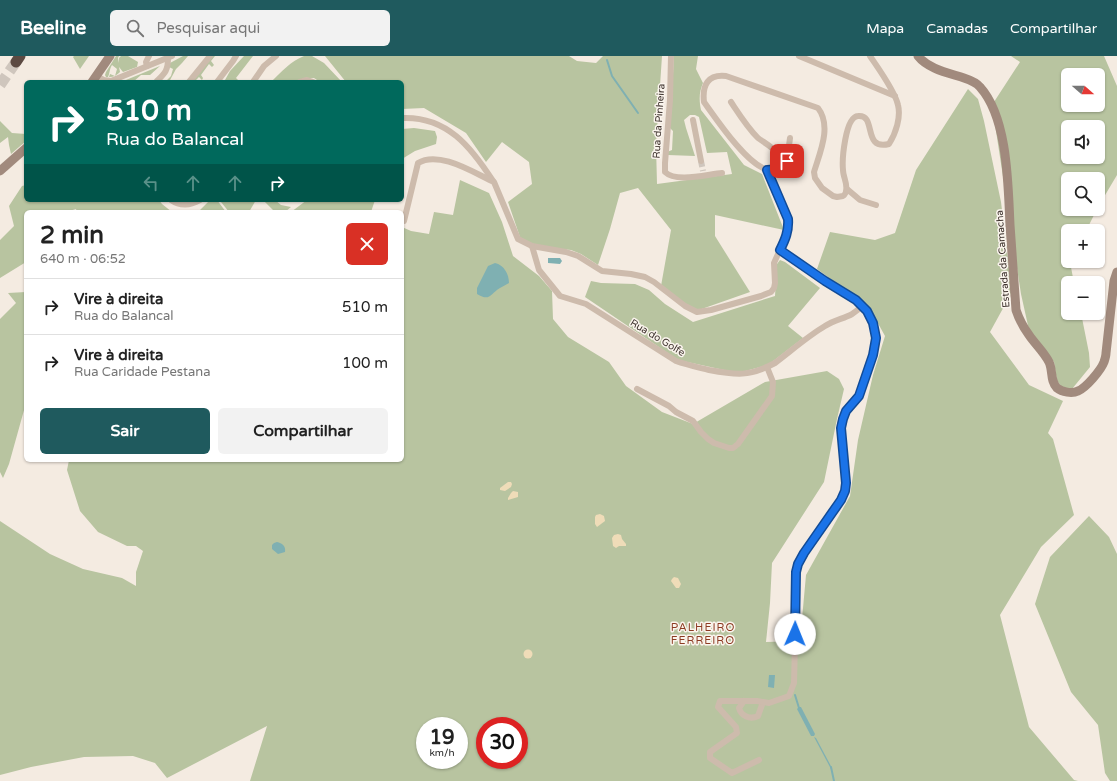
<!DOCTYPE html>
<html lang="pt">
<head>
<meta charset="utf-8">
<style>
	:root { --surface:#fff; --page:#f2f2f2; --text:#222; --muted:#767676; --line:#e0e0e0; --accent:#1f5a5e }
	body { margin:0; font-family:"Varela Round",sans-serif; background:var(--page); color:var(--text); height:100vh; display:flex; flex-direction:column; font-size:15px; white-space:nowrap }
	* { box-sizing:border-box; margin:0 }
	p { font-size:13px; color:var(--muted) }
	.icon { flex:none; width:22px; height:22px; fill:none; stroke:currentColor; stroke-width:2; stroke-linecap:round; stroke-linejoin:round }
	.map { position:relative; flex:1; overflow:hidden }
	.sheet { position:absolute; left:24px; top:154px; width:380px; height:252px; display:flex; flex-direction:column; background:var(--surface); border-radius:6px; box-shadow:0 1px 3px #0004 }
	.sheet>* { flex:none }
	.hud { position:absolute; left:24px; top:24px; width:380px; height:122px; border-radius:6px; box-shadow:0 1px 3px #0004; background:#00695c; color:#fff; overflow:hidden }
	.needle { width:26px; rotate:110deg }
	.buttons { position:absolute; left:1061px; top:12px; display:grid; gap:8px }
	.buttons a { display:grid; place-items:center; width:44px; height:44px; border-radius:6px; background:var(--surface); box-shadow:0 1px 3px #0004; font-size:20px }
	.speed { position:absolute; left:416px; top:661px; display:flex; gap:8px; font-size:20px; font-weight:700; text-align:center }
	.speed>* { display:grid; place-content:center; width:52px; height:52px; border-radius:50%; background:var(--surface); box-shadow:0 1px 3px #0004; line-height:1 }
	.speed small { font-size:10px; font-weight:400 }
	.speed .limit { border:6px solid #d22; background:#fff; color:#111 }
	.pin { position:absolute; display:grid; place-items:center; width:34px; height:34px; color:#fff; margin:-17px; border-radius:8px; box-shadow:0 2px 6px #0006 }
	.me { position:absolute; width:44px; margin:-22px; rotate:1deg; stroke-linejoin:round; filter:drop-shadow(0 0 3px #0008) }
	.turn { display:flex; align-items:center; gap:14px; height:84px; padding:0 16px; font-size:18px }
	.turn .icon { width:52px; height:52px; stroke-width:2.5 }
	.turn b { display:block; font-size:28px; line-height:34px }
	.lanes { display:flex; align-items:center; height:38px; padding:0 16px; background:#0003; justify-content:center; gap:20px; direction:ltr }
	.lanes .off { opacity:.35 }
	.round { display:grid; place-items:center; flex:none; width:42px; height:42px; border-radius:6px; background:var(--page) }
	.summary { display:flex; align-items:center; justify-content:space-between; height:68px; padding:0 16px }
	h1 { font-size:24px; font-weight:700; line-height:30px }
	.button { display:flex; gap:8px; margin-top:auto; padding:8px 16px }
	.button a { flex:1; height:46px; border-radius:6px; background:var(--accent); color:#fff; font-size:16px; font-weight:700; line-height:46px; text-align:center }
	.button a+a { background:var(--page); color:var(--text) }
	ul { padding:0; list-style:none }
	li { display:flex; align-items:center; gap:12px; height:56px; padding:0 16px; border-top:1px solid var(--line) }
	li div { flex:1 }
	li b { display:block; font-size:15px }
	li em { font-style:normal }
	header { display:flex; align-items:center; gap:24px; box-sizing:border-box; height:56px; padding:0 20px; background:var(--accent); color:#fff }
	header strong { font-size:19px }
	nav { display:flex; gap:22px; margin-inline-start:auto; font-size:14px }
	.search { width:280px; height:36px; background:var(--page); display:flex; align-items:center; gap:10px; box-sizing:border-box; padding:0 14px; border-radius:6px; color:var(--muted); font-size:15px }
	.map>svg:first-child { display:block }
</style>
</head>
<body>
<header>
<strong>Beeline</strong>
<div class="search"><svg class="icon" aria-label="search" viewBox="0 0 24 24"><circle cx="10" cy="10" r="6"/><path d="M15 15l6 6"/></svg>Pesquisar aqui</div>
<nav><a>Mapa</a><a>Camadas</a><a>Compartilhar</a></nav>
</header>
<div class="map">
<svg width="1117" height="725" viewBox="0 0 1117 725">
	<rect width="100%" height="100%" fill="#f4ebe1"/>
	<g fill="#b8c4a0" fill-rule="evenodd">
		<path d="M74,0H89L80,13L73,1Z"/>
		<path d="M116,0H119L118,2L119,7V2L121,0H128L138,6L137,11L123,16L119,11L120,16C117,19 114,21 109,21L110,18L115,20L117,13L112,9C109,14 110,17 108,21H106L105,19L106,16Z"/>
		<path d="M183,0H188L182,7L176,13L169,26H165L171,20L173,13L169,11L170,7Z"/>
		<path d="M212,0H215L211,5L214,9L212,11L209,8L201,19L203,22L202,24L199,21L194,26H190Z"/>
		<path d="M244,0H253L236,22L240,26H228L225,24L230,15Z"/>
		<path d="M304,0H312L324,7L342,26H320L314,22L302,23L297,26H271C281,16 291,5 304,0Z"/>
		<path d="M325,0H569L577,5L596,7L603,0H662L656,89L657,128L732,118L727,96L707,97L699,61L695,59H690L684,64L686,72L695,100L668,99L667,96L672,94L673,75L670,72L674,0H698L696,13L703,27C699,36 699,44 701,54L744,109L762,118L784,174L715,159V180L750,236L696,255L661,230L671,174L638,132L620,137L610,173L598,209L581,198L571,194L534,190L521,184L508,146L532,128L529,106L502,86L486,106L466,77L424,52L402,53V26H346Z"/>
		<path d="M1011,0H1104L1117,30V119L1098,151V123H1068V153H1097L1086,175H1068V205H1071L1070,206L1074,227H1068V257H1081L1089,297L1090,311L1072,333L1062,331L1057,325L1054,306L1029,274L1021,238L992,49L1020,6ZM1068,19H1098V49H1068ZM1068,71H1098V101H1068Z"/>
		<path d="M160,10L150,19H141L133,26H121Z"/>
		<path d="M968,33L978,43L984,65L1001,146L1012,236L990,276L1029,329L1063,345L1048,377L1053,383L1074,459L1041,491L1000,559L1029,671L1074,724L1078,725H250L267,670L167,722L155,707L133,700L84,701L31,711L0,719V465L50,498L83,513L122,522L136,530V516L143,495L136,490H127L98,476L80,455L67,414L69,404H402V171L411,175L429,178L434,156L453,159L460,124L489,137L502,166L513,200L539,220L552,235L553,263L568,281L609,306L626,330L662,356L693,368L765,326L827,315L839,323L844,333L837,363L824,426L772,507L770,547L766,586L800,585L806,519L850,440L858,384L873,319L885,280L869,251L817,213L830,176L875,184L895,177L916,114ZM425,670H459V704H425ZM485,670H519V704H485Z"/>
		<path d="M0,65L12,77L26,78V85L11,98L9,89L8,81L0,87Z"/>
		<path d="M414,72L435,75L437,81L436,88L415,95L402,103V73Z"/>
		<path d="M26,129V144H159L162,148L172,156H77L76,153L66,156H26V206L0,222V184L14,170L9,150L22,130Z"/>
		<path d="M210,144H217L226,156H193L200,154Z"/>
		<path d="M224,144H256L249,156H229L221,146Z"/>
		<path d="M263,144H275L281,149L291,151L285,156H275Z"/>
		<path d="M307,144H375L371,156H291Z"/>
		<path d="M780,204L785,206L820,232L788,270L803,282L768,309L738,317L678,304L585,241L591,225L601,227L635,228L649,234L665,248L693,266L775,240L777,208Z"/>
		<path d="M26,236V347L9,408L3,422L0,416V263L16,247L8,237Z"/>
		<path d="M1089,460L1109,481L1117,498V725H1110L1105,717L1098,669L1071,636L1035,548L1050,501Z"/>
	</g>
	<g fill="#efdcb8">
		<path d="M508,426H511L512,428L511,431L505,435L500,434V432Z"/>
		<path d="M513,435L518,436V441L508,444V442L511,437Z"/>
		<path d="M600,458L604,460L605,465L597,471L595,468V461L596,459Z"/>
		<path d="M618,478L621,479L622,483L626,488V490H619L616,492L613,490L612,482L614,479Z"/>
		<path d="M674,521L678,522L681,528L679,532H676L671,525L672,523Z"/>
		<circle cx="528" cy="598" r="4.5"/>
	</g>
	<g fill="#7fb0b2">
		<path d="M548,202H560L562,205L560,208L548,207Z"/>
		<path d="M495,207C504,209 509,218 509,227C506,229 503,230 500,232C490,238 490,246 477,238V232L488,210Z"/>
		<path d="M277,486C282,487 286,490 285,496L278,498L272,493V489L274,487Z"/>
		<path d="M769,619H775L774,632L768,631Z"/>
		<path d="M799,651H801L815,678L814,680H811L797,653Z"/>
		<path d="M814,681L816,682L832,712V713H831Z"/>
	</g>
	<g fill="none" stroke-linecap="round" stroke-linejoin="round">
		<g stroke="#7fb0b2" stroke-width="2">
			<path d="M607,4L612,20L638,57"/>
			<path d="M795,639L799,652"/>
			<path d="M831,711L834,725"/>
		</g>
		<path stroke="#cfc6bd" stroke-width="6" stroke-dasharray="6 3" stroke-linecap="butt" d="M701,105L703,115"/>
		<path stroke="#cfc6bd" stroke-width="11" stroke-dasharray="11 5.5" stroke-linecap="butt" d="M0,29L16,6"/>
		<g stroke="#cdbbac" stroke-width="6">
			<path d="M671,0L670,44L665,107V116C676,127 708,118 722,117"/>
			<path d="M799,0L895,40"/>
			<path d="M147,10L146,6L149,0"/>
			<path d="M97,20L104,24L111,25L172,0"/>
			<path d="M156,26C165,17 168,15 168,2"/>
			<path d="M189,26L210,0"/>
			<path d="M217,26L233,5L236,0"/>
			<path d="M253,26L264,10L276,0"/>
			<path d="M300,26L307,24L313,26"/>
			<path d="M731,46C739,58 747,71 758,82C763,86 775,92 777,98C779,103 776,109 774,114"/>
			<path d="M402,62C447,60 471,91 493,125"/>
			<path d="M693,64L701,105"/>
			<path d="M790,82L787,105C785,110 782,111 777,113C774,114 771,115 768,114C747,109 717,64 704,46C702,29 708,18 726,20L818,52C832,70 820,96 814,116L815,122L822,132L833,140L837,141L843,140C845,138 846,138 846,135C848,128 843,121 843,114C842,104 845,61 858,60C877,58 862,95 889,88C896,77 901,61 898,49C895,35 878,12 870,0"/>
			<path d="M847,133L860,144L876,149"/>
			<path d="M171,144C181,151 190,149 200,144"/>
			<path d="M404,165L418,107C439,94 474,117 494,126L518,183L532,190L566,196L578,200L602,215L631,218L645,221L654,226L685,250L697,256L711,254L761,240L771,236L774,232L775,227L774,207L787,178L789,170L788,163L767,114"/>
			<path d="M532,190L539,214L560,240L586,248L676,305C687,309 697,311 709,314C736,319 749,321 775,307C791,295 808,280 825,270C838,261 852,263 862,249"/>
			<path d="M637,333L669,350L676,356L693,365L701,376L708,383L714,387L729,392H733L738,388L772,340L773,326L767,311"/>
			<path d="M744,645L739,652C741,660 750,664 758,660L763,646"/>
			<path d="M759,704L732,717L710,702V696L737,677L736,671L718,651L720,645H757L769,647L789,640L794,627L795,588L796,516L798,508L804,497L841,444L845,435L846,427L841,372L843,363L846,355L859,340L873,299L876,283L873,267L867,255L856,244L825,225L780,194"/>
		</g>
		<g stroke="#a18a7d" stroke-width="9">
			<path d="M918,0C928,13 949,17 964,22C970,24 976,26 980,31C1008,62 1008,129 1010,169C1012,197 1014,226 1016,254C1019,263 1023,271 1029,279C1035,288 1044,296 1049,306C1053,314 1050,325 1057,332C1062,336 1072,338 1078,335C1086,332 1101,314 1104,306C1105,303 1106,299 1106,297L1114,225L1117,216"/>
			<path d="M92,26L110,0"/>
			<path d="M0,115L26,92"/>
		</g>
		<path stroke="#5c4a42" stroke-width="11" d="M16,6L20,0"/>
	</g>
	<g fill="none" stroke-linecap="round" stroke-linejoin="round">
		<g stroke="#114b97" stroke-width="10">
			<path id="route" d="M787,105C783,112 775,114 767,114L788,163C789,175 785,184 780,194L825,225L856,244L867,255L873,267L876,282L873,299L859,340L846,355L843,363L841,372L846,427L845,435L841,444L804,497L798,508L796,516L795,578"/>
		</g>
		<use href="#route" stroke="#1a73e8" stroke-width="7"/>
	</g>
	<g text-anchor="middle" stroke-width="3" stroke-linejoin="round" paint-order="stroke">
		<g font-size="10" fill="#3b302b" stroke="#fbf5ee">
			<text transform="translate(658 65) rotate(-86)" y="4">Rua da Pinheira</text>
			<text transform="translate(1002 203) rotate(-94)" y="4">Estrada da Camacha</text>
			<text transform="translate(658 281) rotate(31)" y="4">Rua do Golfe</text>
		</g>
		<g font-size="11" letter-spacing="1" fill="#8c3b22" stroke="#fbf5ee">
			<text x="703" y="575">PALHEIRO<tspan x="703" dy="13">FERREIRO</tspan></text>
		</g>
	</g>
</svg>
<div class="buttons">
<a><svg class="needle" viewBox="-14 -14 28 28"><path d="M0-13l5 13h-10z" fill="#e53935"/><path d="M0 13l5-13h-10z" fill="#767676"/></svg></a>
<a><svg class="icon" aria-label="sound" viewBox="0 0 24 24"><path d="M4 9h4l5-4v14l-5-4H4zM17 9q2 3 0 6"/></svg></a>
<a><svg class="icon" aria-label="search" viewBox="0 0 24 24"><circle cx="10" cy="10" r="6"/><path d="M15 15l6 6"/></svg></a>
<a>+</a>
<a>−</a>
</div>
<div class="speed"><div>19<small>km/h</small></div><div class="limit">30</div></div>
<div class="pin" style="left:787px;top:105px;background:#d93025"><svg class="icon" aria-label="arrive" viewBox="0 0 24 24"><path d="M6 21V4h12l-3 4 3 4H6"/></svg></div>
<svg class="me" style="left:795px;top:578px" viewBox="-20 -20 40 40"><circle r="19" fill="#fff"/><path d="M0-13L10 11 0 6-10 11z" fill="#1a73e8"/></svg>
<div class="hud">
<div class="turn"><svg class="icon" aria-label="right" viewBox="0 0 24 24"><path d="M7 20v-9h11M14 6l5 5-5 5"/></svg><div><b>510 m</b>Rua do Balancal</div></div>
<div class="lanes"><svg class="icon off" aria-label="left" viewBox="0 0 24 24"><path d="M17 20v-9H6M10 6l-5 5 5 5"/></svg><svg class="icon off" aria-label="ahead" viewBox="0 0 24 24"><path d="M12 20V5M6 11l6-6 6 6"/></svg><svg class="icon off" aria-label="ahead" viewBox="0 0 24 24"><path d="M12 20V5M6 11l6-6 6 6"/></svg><svg class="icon" aria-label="right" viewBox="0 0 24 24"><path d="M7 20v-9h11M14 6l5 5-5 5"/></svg></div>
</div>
<section class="sheet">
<div class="summary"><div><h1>2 min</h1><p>640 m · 06:52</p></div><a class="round" style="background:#d93025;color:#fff"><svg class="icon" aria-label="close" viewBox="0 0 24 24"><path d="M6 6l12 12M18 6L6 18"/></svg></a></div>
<ul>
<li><svg class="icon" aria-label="right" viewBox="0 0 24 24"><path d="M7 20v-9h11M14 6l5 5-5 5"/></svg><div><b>Vire à direita</b><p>Rua do Balancal</p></div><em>510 m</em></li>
<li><svg class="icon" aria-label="right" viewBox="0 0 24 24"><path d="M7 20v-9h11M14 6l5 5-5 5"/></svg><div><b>Vire à direita</b><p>Rua Caridade Pestana</p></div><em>100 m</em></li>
</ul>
<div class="button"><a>Sair</a><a>Compartilhar</a></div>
</section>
</div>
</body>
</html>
